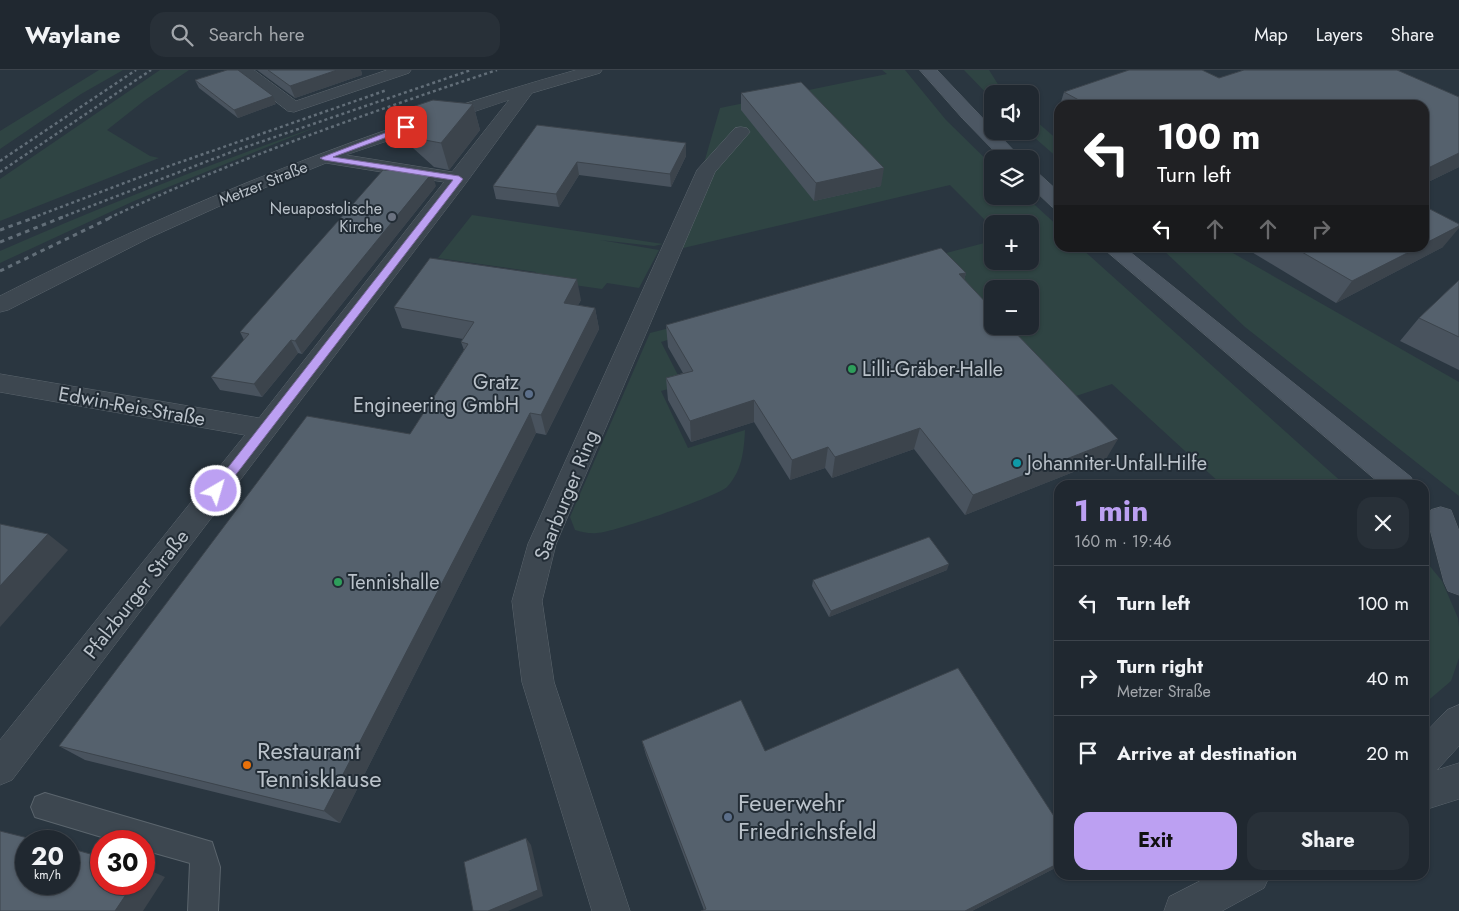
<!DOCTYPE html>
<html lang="en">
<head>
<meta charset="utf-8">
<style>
	:root { --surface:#202830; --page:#283038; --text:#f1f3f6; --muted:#a2a6ab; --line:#3d444c; --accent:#bca0f2 }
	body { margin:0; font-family:Jost,sans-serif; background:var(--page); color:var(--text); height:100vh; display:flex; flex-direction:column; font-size:19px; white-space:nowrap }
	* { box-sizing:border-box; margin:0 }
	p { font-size:16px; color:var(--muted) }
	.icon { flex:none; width:28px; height:28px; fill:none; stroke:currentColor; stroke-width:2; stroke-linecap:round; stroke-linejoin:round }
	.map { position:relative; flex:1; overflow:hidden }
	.sheet { position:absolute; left:1054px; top:410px; width:375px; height:400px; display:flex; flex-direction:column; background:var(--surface); border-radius:15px; box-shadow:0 1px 4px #0004,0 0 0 1px var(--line) }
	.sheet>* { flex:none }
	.hud { position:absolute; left:1054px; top:30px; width:375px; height:152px; border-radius:15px; box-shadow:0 1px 4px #0004,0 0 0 1px var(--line); background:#202124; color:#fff; overflow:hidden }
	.tools { position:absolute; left:984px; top:15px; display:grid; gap:10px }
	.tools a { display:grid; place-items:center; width:55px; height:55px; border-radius:10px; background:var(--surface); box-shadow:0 1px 4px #0004,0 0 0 1px var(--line); font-size:25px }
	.speed { position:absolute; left:15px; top:760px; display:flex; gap:10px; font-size:25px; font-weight:700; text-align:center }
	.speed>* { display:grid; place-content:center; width:65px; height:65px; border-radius:50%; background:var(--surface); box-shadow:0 1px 4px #0004,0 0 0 1px var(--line); line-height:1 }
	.speed small { font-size:12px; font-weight:400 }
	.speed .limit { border:8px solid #d22; background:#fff; color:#111 }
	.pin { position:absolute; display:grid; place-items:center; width:42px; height:42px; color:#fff; margin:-21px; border-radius:10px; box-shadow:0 2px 8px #0006 }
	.me { position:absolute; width:55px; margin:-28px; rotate:38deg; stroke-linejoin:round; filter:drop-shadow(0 0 4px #0008) }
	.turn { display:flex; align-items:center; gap:18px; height:105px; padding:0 20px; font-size:22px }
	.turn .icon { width:65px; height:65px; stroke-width:2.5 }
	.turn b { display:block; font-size:35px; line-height:42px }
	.lanes { display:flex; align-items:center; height:48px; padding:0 20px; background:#0003; justify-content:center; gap:25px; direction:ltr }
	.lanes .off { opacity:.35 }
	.round { display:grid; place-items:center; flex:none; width:52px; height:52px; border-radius:15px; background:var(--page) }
	.head { display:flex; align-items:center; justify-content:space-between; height:85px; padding:0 20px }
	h1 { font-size:30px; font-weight:700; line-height:38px; color:var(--accent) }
	.action { display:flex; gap:10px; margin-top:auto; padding:10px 20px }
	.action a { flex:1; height:58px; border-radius:15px; background:var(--accent); color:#111; font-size:20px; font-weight:700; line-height:58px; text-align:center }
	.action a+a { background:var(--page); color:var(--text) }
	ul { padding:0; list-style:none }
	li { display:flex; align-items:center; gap:15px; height:75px; padding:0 20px; border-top:1px solid var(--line) }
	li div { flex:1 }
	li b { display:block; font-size:19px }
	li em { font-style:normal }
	header { display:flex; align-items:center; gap:30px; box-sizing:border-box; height:70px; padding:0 25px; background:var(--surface); border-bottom:1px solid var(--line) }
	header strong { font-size:24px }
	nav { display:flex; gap:28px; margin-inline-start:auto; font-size:18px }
	.search { width:350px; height:45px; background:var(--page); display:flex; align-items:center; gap:12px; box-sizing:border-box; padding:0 18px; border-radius:15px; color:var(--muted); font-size:19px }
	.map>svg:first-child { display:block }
</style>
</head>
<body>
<header>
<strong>Waylane</strong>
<div class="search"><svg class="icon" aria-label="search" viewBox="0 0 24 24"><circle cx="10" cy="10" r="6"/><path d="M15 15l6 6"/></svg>Search here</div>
<nav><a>Map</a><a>Layers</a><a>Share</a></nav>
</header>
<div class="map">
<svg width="1459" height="841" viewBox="0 0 1459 841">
	<rect width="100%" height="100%" fill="#2a3640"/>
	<g fill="#2f4443">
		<path d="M99,0H123L81,24L0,79V61Z"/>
		<path d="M160,0H189L145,30L107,60L150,86L159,88L0,151V109Z"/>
		<path d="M882,0H905L946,50L992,95V126H1025L1059,157V178H1081L1345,415H1222L1112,314L1064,330L996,256H1030V219H992V253L931,187L992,171V191H1030V154H992V157L950,115L679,179L720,38L887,4Z"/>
		<path d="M964,0H989L1004,24H992V29Z"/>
		<path d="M1030,46L1059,71V89L1027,61H1030Z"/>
		<path d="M319,56L134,131L0,193V181C105,135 211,94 319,56Z"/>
		<path d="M472,145L663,174L654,176L600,170L659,180L639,218L607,213L602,219L532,209L536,202L438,188Z"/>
		<path d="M1161,178H1224L1459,312V426L1245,257Z"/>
		<path d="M705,249L710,257L661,272L683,315L661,321L688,378L745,360C744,381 742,401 727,417C718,426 612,463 597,463C590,464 582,462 575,460L570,447L650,263Z"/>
		<path d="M1424,489L1442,511L1458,548L1459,557V588L1451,611L1424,634Z"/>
	</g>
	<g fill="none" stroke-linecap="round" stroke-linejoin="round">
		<g stroke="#5b656d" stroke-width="2">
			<path id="service" d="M45,723L212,772L220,797L218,841H188L190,793L144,780V771H115L35,747L31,737L35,727Z"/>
		</g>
		<g stroke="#5b656d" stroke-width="1">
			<g id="minor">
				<path d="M235,0H254L296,31L387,0H411L409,3L294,42L288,41Z"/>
				<path d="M576,0H602L600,3L532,23L466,113L12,710L0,715V670L245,365L0,322V304L259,348L444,112L326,93L222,135L149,168L8,240L0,242V226C187,130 375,57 576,0ZM509,30L452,102L346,85Z"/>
				<path d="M741,57L747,58L750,62L715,102L556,474L542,531L554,612L630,841H592L522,612L512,531L528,474L697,100L735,58Z"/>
				<path d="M1459,635V676L1437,700L1459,693V729L1424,740V664L1447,640Z"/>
				<path d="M1212,805H1270L1264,818L1222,841H1164L1169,827Z"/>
			</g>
		</g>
		<g stroke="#5b656d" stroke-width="1">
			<g id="secondary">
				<path d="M920,0H937L992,58V61H995L1022,89H1002L963,49Z"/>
				<path d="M1030,100L1037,102L1059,122V139L1052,137L1030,116Z"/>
				<path d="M1103,178H1125L1411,407L1415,415H1382Z"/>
				<path d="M1441,437L1451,440L1459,461V525L1448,521L1444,512L1427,448L1431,440Z"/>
			</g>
		</g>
		<use href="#service" fill="#3d4750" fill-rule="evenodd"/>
		<use href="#minor" fill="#3d4750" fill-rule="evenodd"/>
		<use href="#secondary" fill="#4c5763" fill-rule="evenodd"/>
		<g stroke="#626e78" stroke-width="2.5" stroke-dasharray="3 3" stroke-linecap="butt">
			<path d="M0,91L136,0"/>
			<path d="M0,102L151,0"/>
			<path d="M32,148L172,95L387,20"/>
			<path d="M60,148L234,81L471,0"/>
			<path d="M109,148C235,89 365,44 497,0"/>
		</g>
		<g stroke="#626e78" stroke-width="3" stroke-dasharray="4.5 4.5" stroke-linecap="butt">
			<path d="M0,160L36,147"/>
			<path d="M0,172L63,147"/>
			<path d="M0,201L112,147"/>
		</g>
	</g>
	<g fill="#49535e">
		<path d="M257,0H361L362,5L295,28Z"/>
		<path d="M1129,0H1202L1219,8L1244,0H1400L1399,1L1459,27V97L1424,114V35H1060L1064,22Z"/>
		<path d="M195,10L276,34L238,48L199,18Z"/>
		<path d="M741,23L881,116L814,131L741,40Z"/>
		<path d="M473,34L480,60L449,100L434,97L403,69L394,43Z"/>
		<path d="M537,55L686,73V86L671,117L579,105L559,137L496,129L493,116Z"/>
		<path d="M436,116L302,284L298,283L262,327L220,320L211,307L244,270L240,262Z"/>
		<path d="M1443,177L1336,233L1245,178H1424Z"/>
		<path d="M966,203L964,210L1106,389L965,445L914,379L832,408L825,398L790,410L754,352L691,372L668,330L666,308L683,303L668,277L666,255Z"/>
		<path d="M1459,210V300L1400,271L1419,248Z"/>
		<path d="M581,230L578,235L595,238L599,259L546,365L536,363L340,753L85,690L59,676L410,364L464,280L461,272L463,269L402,258L394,237Z"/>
		<path d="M1059,467V485L1053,478Z"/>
		<path d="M947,500L829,547L812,516L813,510Z"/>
		<path d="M1059,645V656L1055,650Z"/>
		<path d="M642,671L765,681L1059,796L972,841H701L704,840L646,685Z"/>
	</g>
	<g fill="#3c444c">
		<path d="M337,0H361L362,5L295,28L290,16Z"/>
		<path d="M273,26L276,34L238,48L234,40Z"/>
		<path d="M473,34L480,60L449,100L441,73Z"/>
		<path d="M686,73V86L671,117L670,104Z"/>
		<path d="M1459,83V97L1424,114V100Z"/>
		<path d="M577,92L579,105L559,137L556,124Z"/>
		<path d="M884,98L881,116L814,131L816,113Z"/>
		<path d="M432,103L436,116L302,284L295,271Z"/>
		<path d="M1459,156V158L1443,177L1336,233L1352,211L1417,178H1424V174Z"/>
		<path d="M966,203L960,224L959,204Z"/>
		<path d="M577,209L581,230L568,254L564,233Z"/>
		<path d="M595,238L599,259L546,365L541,345Z"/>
		<path d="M291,270L298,283L262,327L254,314Z"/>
		<path d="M754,330V352L691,372L690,351Z"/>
		<path d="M530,343L536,363L340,753L324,741Z"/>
		<path d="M920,358L914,379L832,408L835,387Z"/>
		<path d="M1118,369L1106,389L965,445L973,425Z"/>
		<path d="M828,377L825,398L790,410L792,390Z"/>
		<path d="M48,464L68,480L0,557V516Z"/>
		<path d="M949,494L947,500L829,547L831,541Z"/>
		<path d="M526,768L531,775L543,826L508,841H488Z"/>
		<path d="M1059,793V796L972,841H965Z"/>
		<path d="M144,798L165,807L143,841H115L133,814H144Z"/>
	</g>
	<g fill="#55616d" stroke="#3c444c">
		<path d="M227,0H238L273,26L234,40L195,10Z"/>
		<path d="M268,0H337L290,16Z"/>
		<path d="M1129,0H1202L1219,8L1244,0H1397L1459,27V83L1424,100V35H1088L1064,22Z"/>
		<path d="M801,12L884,98L816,113L741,23Z"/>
		<path d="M433,30L473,34L441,73L425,70L394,43Z"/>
		<path d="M537,55L686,73L670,104L577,92L556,124L493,116Z"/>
		<path d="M383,100L432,103L295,271L291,270L254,314L211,307L249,264L240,262Z"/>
		<path d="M1424,136L1459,154V156L1424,174Z"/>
		<path d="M941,178L966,203L959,204L992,239V256H1009L1118,369L973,425L920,358L835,387L828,377L792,390L754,330L690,351L666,308L693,301L666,255Z"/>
		<path d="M1295,178H1417L1352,211Z"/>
		<path d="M430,188L577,209L564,233L595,238L541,345L530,343L324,741L59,676L307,346L410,364L468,274L461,272L474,252L394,237Z"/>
		<path d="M1459,210V267L1419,248Z"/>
		<path d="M0,454L48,464L0,516Z"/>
		<path d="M929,467L949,494L831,541L813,510Z"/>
		<path d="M958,598L1059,754V793L965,841H701L706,839L642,671L741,630L765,681Z"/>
		<path d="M0,761L40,771H26V814H69V778L101,787V814H133L115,841H0Z"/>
		<path d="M526,768L538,820L488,841H473L464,792Z"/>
	</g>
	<path fill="#bca0f2" stroke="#7a689d" d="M406,55L410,57L409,59L333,87L459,106L463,109L221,424H212L211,421L212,418L453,110L324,90L320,88Z"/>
	<circle fill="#6b7280" stroke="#222c35" stroke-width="2" cx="392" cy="147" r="5"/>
	<g fill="#2e9e5b" stroke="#222c35" stroke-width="2">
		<circle cx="852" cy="299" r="5"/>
		<circle cx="338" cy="512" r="5"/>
	</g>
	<g fill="#5c6f8a" stroke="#222c35" stroke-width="2">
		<circle cx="529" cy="324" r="5"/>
		<circle cx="728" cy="747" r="5"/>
	</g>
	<circle fill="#0f9aa8" stroke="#222c35" stroke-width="2" cx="1017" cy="393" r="5"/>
	<circle fill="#e8710a" stroke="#222c35" stroke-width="2" cx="247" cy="695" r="5"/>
	<g text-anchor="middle" stroke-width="4" stroke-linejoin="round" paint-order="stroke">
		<g font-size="16" fill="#bac2ca" stroke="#222c35">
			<text transform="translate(263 113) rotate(-22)" y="6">Metzer Straße</text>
		</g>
		<g font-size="16" fill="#bac2ca" stroke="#222c35" text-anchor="end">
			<text x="382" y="144">Neuapostolische<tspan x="382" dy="18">Kirche</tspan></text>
		</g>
		<g font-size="20" fill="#bac2ca" stroke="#222c35" text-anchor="start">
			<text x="862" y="306">Lilli-Gräber-Halle</text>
			<text x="519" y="319" text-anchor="end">Gratz<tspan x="519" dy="23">Engineering GmbH</tspan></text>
			<text x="1027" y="400">Johanniter-Unfall-Hilfe</text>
			<text x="348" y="519">Tennishalle</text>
		</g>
		<g font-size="20" fill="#bac2ca" stroke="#222c35">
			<text transform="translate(132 336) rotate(10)" y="7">Edwin-Reis-Straße</text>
			<text transform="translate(566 425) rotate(-68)" y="7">Saarburger Ring</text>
			<text transform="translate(136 524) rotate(-52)" y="7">Pfalzburger Straße</text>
		</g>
		<g font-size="24" fill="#bac2ca" stroke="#222c35" text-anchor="start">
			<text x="257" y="689">Restaurant<tspan x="257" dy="28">Tennisklause</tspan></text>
			<text x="738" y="741">Feuerwehr<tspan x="738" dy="28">Friedrichsfeld</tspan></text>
		</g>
	</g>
</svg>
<div class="tools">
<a><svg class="icon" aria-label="sound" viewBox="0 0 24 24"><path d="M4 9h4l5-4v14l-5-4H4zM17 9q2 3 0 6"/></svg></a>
<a><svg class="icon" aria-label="layers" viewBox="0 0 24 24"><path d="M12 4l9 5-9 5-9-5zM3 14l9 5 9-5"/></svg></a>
<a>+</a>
<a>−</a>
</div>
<div class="speed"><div>20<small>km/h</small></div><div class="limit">30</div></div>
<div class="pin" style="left:406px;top:57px;background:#d93025"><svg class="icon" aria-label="arrive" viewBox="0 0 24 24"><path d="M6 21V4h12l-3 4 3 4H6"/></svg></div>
<svg class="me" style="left:216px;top:421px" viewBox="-20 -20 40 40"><circle r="17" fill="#bca0f2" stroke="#fff" stroke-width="3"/><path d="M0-11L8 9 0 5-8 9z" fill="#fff"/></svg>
<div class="hud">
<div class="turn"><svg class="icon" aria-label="left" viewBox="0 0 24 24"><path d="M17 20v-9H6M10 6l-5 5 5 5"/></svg><div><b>100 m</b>Turn left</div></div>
<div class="lanes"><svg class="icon" aria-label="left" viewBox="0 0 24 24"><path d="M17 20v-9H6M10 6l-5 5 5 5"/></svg><svg class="icon off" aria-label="ahead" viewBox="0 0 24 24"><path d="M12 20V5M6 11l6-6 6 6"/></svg><svg class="icon off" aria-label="ahead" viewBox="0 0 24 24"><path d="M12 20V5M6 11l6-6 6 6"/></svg><svg class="icon off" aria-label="right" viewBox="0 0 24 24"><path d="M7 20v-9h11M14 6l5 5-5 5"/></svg></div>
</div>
<section class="sheet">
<div class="head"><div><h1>1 min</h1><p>160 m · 19:46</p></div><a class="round"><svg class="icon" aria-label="close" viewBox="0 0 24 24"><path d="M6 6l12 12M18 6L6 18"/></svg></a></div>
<ul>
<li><svg class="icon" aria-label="left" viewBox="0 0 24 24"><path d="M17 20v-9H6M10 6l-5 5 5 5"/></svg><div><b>Turn left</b></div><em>100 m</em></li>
<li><svg class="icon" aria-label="right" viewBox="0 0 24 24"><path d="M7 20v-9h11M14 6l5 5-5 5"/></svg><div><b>Turn right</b><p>Metzer Straße</p></div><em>40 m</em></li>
<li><svg class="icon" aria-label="arrive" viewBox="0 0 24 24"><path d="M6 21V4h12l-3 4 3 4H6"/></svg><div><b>Arrive at destination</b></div><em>20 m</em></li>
</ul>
<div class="action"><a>Exit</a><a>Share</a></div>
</section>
</div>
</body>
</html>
